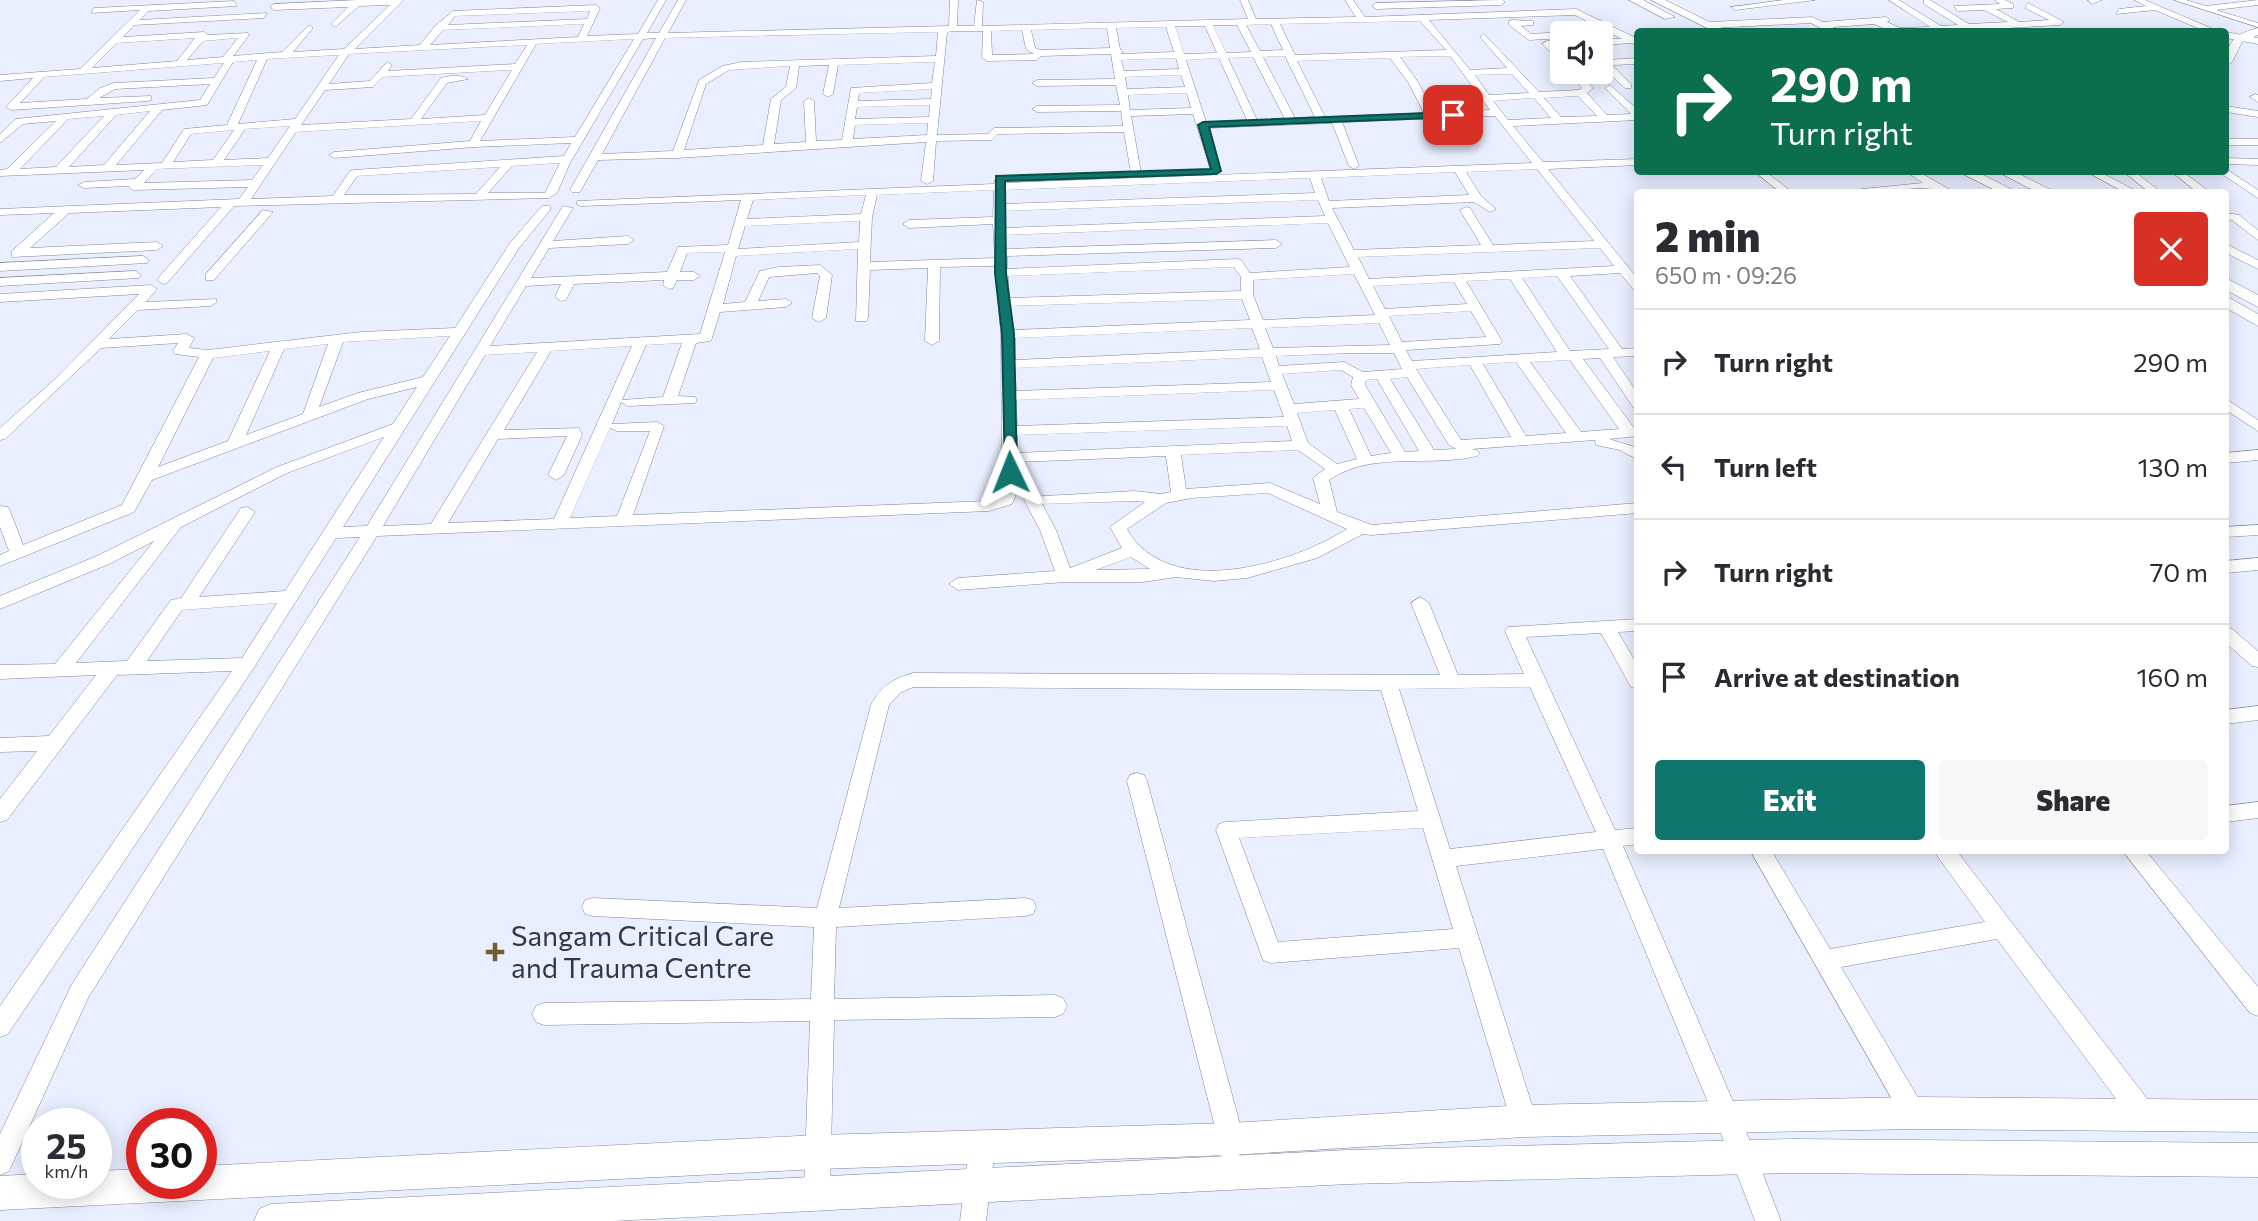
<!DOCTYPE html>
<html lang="en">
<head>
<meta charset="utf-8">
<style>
	:root { --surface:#fff; --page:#f7f7f7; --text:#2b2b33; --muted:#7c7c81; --line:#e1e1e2; --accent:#0f766e }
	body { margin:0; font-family:Commissioner,sans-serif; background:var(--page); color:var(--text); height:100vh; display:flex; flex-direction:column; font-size:26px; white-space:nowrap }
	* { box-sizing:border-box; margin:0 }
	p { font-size:23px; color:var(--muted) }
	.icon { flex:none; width:38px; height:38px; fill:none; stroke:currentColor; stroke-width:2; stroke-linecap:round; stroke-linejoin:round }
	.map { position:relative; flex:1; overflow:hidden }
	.side { position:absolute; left:1634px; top:189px; width:595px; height:665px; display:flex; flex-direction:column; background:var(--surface); border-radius:7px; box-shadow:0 4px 18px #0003 }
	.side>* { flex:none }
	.top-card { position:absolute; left:1634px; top:28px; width:595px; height:147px; border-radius:7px; box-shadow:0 4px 18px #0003; background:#0b6e4f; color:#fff; overflow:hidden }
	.buttons { position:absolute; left:1550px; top:21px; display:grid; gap:14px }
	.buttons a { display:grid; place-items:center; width:63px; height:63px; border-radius:7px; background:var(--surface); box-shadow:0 4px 18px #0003; font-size:35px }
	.speed { position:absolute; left:21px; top:1108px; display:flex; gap:14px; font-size:35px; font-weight:700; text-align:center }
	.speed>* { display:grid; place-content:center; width:91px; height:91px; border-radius:50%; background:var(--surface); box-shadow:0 4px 18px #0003; line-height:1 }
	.speed small { font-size:18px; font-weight:400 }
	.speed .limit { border:10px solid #d22; background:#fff; color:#111 }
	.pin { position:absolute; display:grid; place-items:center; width:60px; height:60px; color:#fff; margin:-30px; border-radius:14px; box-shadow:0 4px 10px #0006 }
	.me { position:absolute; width:77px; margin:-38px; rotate:358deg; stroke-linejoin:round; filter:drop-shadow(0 0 5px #0008) }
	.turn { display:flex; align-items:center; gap:24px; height:147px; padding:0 21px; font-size:32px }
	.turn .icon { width:91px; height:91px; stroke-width:2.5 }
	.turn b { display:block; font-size:49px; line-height:60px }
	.round { display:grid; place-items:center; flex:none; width:74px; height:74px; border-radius:7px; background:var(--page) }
	.head { display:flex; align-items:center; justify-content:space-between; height:119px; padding:0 21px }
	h1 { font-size:42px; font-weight:800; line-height:52px }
	.button { display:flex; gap:14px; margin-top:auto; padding:14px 21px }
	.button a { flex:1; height:80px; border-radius:7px; background:var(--accent); color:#fff; font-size:28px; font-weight:800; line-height:80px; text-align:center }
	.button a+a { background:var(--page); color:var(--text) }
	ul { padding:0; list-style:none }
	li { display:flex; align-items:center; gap:21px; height:105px; padding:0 21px; border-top:2px solid var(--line) }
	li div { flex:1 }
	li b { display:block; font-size:26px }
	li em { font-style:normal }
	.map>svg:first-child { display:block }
</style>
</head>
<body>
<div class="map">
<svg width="2258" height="1221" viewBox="0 0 2258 1221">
	<rect width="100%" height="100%" fill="#e9efff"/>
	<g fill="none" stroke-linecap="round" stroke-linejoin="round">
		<g stroke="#7f879f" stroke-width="1">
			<g id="minor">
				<path d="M357,0H404L355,49L420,45L435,26L453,11L596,5L600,8L587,36L638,34L658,0H666L647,33H659L678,0H686L668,33L949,26L950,0H958L957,26H974L977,0L983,2L982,26L1248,19L1240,0H1248L1256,19L1356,17L1345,0H1353L1365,17L1576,9L1638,39V46L1632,43L1601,45V39H1622L1575,15L1429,20L1470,70L1507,68L1480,37L1484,34L1539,92L1579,90L1582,88L1568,72H1578L1593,88L1587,93L1607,115L1631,114L1605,88L1610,85L1638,110V120L1513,126L1543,162L1638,159V165L1548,169L1638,279V291L1634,290L1620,273L1570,276L1622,349L1638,348V356L1613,357L1638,394V408L1633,407L1600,358L1583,359L1634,428H1638V436L1609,439L1638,448V460L1620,450L1596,445L1595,440L1471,449L1477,450L1480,453L1477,456C1429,468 1373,450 1329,480L1337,512L1372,525L1638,503V513L1372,535L1363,534L1317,558L1247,578L1214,581L1176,577L1143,582H1065L958,590L949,584L958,578L1055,571L1040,530L1024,500L1026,497L1135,491L1161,494L1171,492L1166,456L1017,462C1018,477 1019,491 1012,504L989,511L377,536L88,998L9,1171L0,1175V1134L72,984L360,537L336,538L253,669L8,1034L0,1037V1006L232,671L117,675L7,820L0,822V799L37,751L0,752V738L49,736L96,675L0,679V665L55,664L154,541L109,564L0,609V596L97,556L277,467L393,424L417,387L368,399L152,480L134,512L0,566V555L9,551L0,527V506L8,507L10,511L23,545L122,505L199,357L175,354L173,351L178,343L101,348L5,439L0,440V428L54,380L139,294L0,302V294L151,285L157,289L146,302L216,299L217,302L211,306L138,310L109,339L187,334L194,338L189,348L208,350L361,332L455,328L510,243L542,206H550V210L519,248L343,527L367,526L563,206L573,208L553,241L628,236L634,240L628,244L549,248L531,278L667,272L678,247L728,245L741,200L581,206L577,205V201L994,184L996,177H1004L1005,183L1532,163L1495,116L1342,122L1359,166L1354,169L1349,166L1332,123L1208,128L1221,171L1216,174L1211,171L1193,114L1131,116L1141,173L1136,176L1131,173L1124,132L998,134L992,140L936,141L933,181L927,184L921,181L926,142L677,158L598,160L580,192H572L570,190L656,38L643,39L570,163L557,193L549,198L234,206L167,283L163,284L157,280L159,277L221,207L69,213L30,248L157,242L163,246L157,250L12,257V251L54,213L0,215V209L239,199L248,187L133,190L128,186L84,188L78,185L84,182L135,179L144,170L0,176V170L7,169L56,121L23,124L0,143V134L16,119L200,100L210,84L115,89L99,98L151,96V100L148,101L11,110L6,107L33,78L0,81V75L80,69L140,10L91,13L94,8L234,1L237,6L148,11L140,20L267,13L264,18L134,25L123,37L204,32L208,35L248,33L249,35L233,56L282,52L309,25L313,28L293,52L344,49L390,5L359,6L335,27L331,24L348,7L274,10L270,7L274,4ZM590,11L587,19L448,25L455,16ZM1420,21L1446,50L1295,55L1280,24ZM584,24L578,37L430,45L443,30ZM1271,24L1283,50L1260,51L1246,25ZM1213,25H1237L1251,52L1226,53ZM1175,26H1205L1217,53L1184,54ZM1166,27L1174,52L1121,54L1123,51L1120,49L1116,28ZM1107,28L1110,48L1040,50L1035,48L1031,30ZM1022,30L1026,49L1034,54L992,55L991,31ZM954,31H983L982,58L987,61L1037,60L1041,56L1111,54L1115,79L1037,80L1032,83L1037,86L1116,85L1120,105L1037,106L1032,109L1037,112L1121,111L1123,126L994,128L988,134L937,135L947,32ZM938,32L936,56L741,62L723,66L699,80L673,151L602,154L665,38ZM195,38L177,61L92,68L117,43ZM238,38L223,57L187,60L203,41ZM634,39L575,137L480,141L536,44ZM527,45L515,64L388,71L392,65L387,62L370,81L329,84L349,54ZM339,55L295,119L238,124L267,59ZM1286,56V58L1315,117L1295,118L1263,57ZM1450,56L1490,110L1434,113L1418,82L1400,57ZM1253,57L1285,119L1257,120L1228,58ZM1176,58L1179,69L1124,71L1121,60ZM1219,58L1247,120L1206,122L1186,60ZM1390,58L1408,82L1424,113L1325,117L1297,61ZM257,60L227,125L184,129L162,163L116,165L162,110L207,105L233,62ZM935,62L932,83L851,88L842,140L816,141L814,101L809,98L804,101L806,142L774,144L781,100L796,88L799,66L829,65L823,94L828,97L833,94L838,65ZM224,63L214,78L114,83L100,88L87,99L20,103L44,77ZM790,66L786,87L771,99L763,145L684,150L706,84L729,70ZM512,70L485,115L421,119L447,83L468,79C462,74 448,76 441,78L411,119L301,125L325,90L373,87L383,77ZM1512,74L1529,93L1489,95L1475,75ZM1181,75L1185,87L1127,89L1125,77ZM932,89L931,99L858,101L859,93ZM1187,93L1191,108L1130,110L1128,95ZM1578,96L1597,116L1561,117L1544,98ZM1534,98L1551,118L1508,120L1493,101ZM930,105L929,117L855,119L857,107ZM150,111L104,165L69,167L116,115ZM104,116L56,167L20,169L68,119ZM481,121L470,141L334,152L329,155L334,158L475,147L571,143L564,156L354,170L350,171L333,196L251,199L296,132ZM928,123L927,135L853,139L855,125ZM290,126L268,158L224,160L245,129ZM234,130L213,160L173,162L191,134ZM560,163L545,193H488L512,166ZM263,165L252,180L144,183L157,169ZM500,167L476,194L344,195L357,176ZM1537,169L1594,241L1493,245L1470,208L1466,207L1460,210L1481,245L1354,250L1332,208L1474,202L1490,212L1496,209L1481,196L1466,172ZM1455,172L1469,195L1329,201L1321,178ZM1310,178L1315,193L1004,204L1005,190ZM994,190L993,217L909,220L903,224L909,228L993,224L995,258L870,262L872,217L877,195ZM866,195L861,214L747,219L753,200ZM1318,200L1325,216L1005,228L1004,211ZM860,221L859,242L738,249L745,226ZM1328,223L1350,267L1250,273L1241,260L1237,259L1007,269V256L1276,248L1282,244L1276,240L1006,249L1005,235ZM1600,248L1614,266L1369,279L1358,257ZM858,249L856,321H866L868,318L870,270L928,268L925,341L932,345L939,341L940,267L995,266L1001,334L1002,487L999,498L988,501L633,515L664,426L657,422L612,424L621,402L628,406L695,403L697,400L695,397L678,396L696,343L711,341L720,312L786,307L792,303L786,299L758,301L769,277L817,273L820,276L812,318L819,322L826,318L832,275L820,265L779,267L760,271L745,302L723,304L736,256ZM725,252L700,334L490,346L526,286L561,284L555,297L561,301L566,300L574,284L664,280L663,285L669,289L673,288L677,280H694L700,276L694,272H680L687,253ZM1234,267L1241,277V291L1009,298L1008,276ZM1354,274L1375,315L1263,320L1253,295V280ZM1557,276L1609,349L1570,351L1522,278ZM1510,279L1557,352L1412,361L1406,350L1500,344L1502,341L1466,281ZM1454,282L1467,304L1385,309L1373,286ZM1242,299L1250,320L1014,330L1010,306ZM1471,311L1486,337L1402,342L1389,316ZM1379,323L1390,345L1273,348L1265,328ZM1252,328L1260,349L1015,360V338ZM450,336L423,377L358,393L319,407L343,342ZM682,343L663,397L622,400L646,345ZM328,344L303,414L246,435L284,349ZM632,346L554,519L448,523L498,439L567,436L548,475L556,480L564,475L582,435L579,428L504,430L551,351ZM270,351L228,441L158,467L213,358ZM537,352L431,524L383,526L485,355ZM1354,353H1394L1402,369L1363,372L1344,362L1279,366L1276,356ZM1262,357L1271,382L1016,391L1015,368ZM1570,360L1619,429L1581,432L1530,362ZM1516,362L1566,433L1526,436L1483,364ZM1470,365L1511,437L1461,440L1416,369ZM1341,370L1353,377L1351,385L1359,399L1294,404L1282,374ZM1407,377L1449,445L1456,449L1434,450L1390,379ZM1377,379L1419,451L1405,452L1365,385L1366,380ZM1274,390L1284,417L1017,426L1016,400ZM1364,408L1391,453L1371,456L1349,409ZM1335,410L1357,459L1337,464L1308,443L1297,413ZM1287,426L1292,441L1017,453V435ZM610,428L617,431H650L617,516L570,518ZM384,437L285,591L199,597L255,512L247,507L241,508L181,598L171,600L127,661L76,663L181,527L287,473ZM1298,450L1325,469L1313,478L1320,504L1270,483L1186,489L1181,455ZM1268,493L1347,529C1292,564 1168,602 1127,529L1166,503L1192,498ZM1135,501L1145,502L1110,527L1122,548L1070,568L1056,530L1042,504ZM1131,557L1150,569L1096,570ZM277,603L242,658L147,661L182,610Z"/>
				<path d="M1503,0L1505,2L1501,5L1376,9L1372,6L1376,3Z"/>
				<path d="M1784,0H1815L1735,10L1731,7Z"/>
				<path d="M1889,0H1899L1941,26L1958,25L1924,4V0H1930L1969,24L2008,22L1984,10L1957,11L1954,6L2000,4L1995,0H2005L2013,4V8L1996,9L2019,22L2049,20L2025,8L2028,3L2064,22L2060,25L1937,32H1893L1874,24L1833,27L1840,32H1828L1811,23L1711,28L1707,25L1711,22L1812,17L1823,22L1886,17L1890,20L1887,22L1900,28L1930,27Z"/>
				<path d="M2088,0H2102L2092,4Z"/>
				<path d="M2134,0H2145L2220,32H2207L2155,10L2116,14L2119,9L2146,6Z"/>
				<path d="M2174,0H2186L2206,6L2258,0V5L2216,10L2258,23V27Z"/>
				<path d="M1512,20L1533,21V25L1521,26L1531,34L1563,32L1566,33H1563V38L1529,40L1509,25V21Z"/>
				<path d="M2226,32L2258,38V44L2226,38Z"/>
				<path d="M1547,41H1563V47H1555L1563,55V63L1544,46L1542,44Z"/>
				<path d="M1601,56L1607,60L1638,58V64L1612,65L1631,84V88H1625L1601,66Z"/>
				<path d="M2255,94L2258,95V102L2250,97Z"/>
				<path d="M2226,106L2258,111V117L2226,112Z"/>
				<rect x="2226" y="139" width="32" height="6"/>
				<path d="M2226,158L2258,159V165L2226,164Z"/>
				<path d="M2226,169L2258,190V198L2222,174L2221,172H2226Z"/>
				<path d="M1755,172H1766L1792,192H1780Z"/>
				<path d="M1907,172H1919L1954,192C1945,193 1940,190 1932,189C1909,186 1881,194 1856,192L1862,189L1923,183Z"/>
				<path d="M2087,172H2100L2138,192H2124Z"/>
				<path d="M2124,172H2135L2161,192H2149Z"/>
				<path d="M2172,172H2183L2210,192H2197Z"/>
				<path d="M263,210L273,212L214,280H206V274Z"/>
				<path d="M2226,213L2239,215L2258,230V240L2232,220L2226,219Z"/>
				<path d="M2226,244L2258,260V269L2226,253Z"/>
				<path d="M143,256L149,260L147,263L0,271V263Z"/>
				<path d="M135,271L141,275L139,278L0,286V278Z"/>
				<path d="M2226,399L2258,420V431L2226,410Z"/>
				<path d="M2258,450V460L2226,463V453Z"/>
				<path d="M2258,525V535L2226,537V527Z"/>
				<path d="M2258,558V570L2226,573V561Z"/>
				<path d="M1420,597L1429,603L1458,675L1524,674L1505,631L1508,627L1638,619V631L1618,632L1638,666V689L1631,687L1601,633L1526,637L1615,830L1638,828V844L1623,846L1753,1148L1781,1221H1755L1731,1158L1603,849L1456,866L1537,1121L1533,1130L1524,1133L1515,1130L1511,1121L1459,948L1271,963L1263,960L1216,830L1219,824L1226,822L1418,811L1381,690L913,687L900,693L889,705L839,908L1025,898L1033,900L1036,907L1033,914L1025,916L836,927L834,999L1055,995L1063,998L1067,1006L1063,1014L1055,1017L834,1020L830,1192L826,1201L817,1205L808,1201L804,1192L810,1021L544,1025L536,1022L532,1014L536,1006L544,1003L811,999L814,927L593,916L585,914L582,907L585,900L593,898L817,908L871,705C881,686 893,679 913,673L1440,675L1411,603ZM1530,687L1596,832L1450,849L1399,689ZM1423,828L1453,929L1278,942L1239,838Z"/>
				<path d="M2226,627L2232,629L2258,651V667L2252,666L2226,643Z"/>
				<path d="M2258,706V720L2226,724V710Z"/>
				<path d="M1137,773L1144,775L1147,781L1244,1139L1239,1156L1230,1160L1221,1156L1217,1147L1218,1139L1127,781L1130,775Z"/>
				<path d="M2258,802V818L2226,822V806Z"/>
				<path d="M1750,850H1771L1830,949L1985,922L1933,850H1956L2152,1105L2156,1114L2152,1123L2143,1126L2134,1123L1997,939L1841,967L1927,1113L1923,1122L1914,1125L1905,1122Z"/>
				<path d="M2122,850H2145L2258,987V1016L2250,1013Z"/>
				<path d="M982,1134L991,1138L995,1147L986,1221H960L969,1147L973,1138Z"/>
			</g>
		</g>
		<g stroke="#7f879f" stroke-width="1">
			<g id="major">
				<path d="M1629,0H1643L1675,17L1665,19Z"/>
				<path d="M1651,0H1665L1730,32H1715Z"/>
				<path d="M2258,28V35L2242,42L2232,62L2226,66C2226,41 2235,34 2258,28Z"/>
				<path d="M1959,172H1977L2017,192H1999Z"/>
				<path d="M1998,172H2015L2055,192H2037Z"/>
				<path d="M2226,278L2258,295V307L2226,290Z"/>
				<path d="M2226,296L2258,314V326L2226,308Z"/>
				<path d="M1914,1097L2258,1100V1132L1914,1129L1524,1137L1231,1155L819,1169L0,1210V1176L37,1174V1183H96V1171L142,1169V1183H201V1166L819,1135L1231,1123L1524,1105Z"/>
				<path d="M1793,1139L2258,1143V1177L1793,1173L1348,1184L613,1221H254L259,1209L271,1204L1348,1150Z"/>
			</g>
		</g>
		<use href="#minor" fill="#fff" fill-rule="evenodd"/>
		<use href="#major" fill="#fff" fill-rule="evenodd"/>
	</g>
	<path fill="#0f766e" stroke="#0a4d48" stroke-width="2" d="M1453,112L1456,113V117L1209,127L1221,171L1216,174L1005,181L1006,273L1014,334L1017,472L1015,475H1005L1002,334L995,273L996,176L1211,169L1198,125L1203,122Z"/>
	<path fill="#6f622f" stroke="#e9efff" stroke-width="2.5" d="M491.5 941.5h7v7h7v7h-7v7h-7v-7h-7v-7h7z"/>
	<g text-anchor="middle" stroke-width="5" stroke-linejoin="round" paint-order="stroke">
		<g font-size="28" fill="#343742" stroke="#e9efff" text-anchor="start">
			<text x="511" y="946">Sangam Critical Care<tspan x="511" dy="32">and Trauma Centre</tspan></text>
		</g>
	</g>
</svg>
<div class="buttons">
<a><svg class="icon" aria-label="sound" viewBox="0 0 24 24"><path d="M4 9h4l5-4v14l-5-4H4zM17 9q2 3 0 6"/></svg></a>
</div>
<div class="speed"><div>25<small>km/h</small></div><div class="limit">30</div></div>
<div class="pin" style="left:1453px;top:115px;background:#d93025"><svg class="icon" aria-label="arrive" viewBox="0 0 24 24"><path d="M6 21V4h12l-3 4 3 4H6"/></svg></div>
<svg class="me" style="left:1010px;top:472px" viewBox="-20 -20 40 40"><path d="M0-17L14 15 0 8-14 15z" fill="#0f766e" stroke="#fff" stroke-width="4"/></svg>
<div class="top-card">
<div class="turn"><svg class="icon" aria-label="right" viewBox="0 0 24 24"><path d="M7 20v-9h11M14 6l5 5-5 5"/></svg><div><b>290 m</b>Turn right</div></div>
</div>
<section class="side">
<div class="head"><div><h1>2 min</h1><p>650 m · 09:26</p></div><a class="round" style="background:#d93025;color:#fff"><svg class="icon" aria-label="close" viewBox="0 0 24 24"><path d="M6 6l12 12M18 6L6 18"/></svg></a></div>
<ul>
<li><svg class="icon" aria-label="right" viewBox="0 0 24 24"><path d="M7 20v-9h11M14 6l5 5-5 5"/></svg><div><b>Turn right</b></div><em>290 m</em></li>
<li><svg class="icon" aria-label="left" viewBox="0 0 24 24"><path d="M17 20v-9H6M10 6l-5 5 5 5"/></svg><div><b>Turn left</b></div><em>130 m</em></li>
<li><svg class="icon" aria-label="right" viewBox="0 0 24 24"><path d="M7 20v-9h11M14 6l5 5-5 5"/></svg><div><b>Turn right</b></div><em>70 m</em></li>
<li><svg class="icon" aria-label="arrive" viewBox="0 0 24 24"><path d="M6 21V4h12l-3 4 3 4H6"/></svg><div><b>Arrive at destination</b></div><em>160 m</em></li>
</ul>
<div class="button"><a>Exit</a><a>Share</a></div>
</section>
</div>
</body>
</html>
